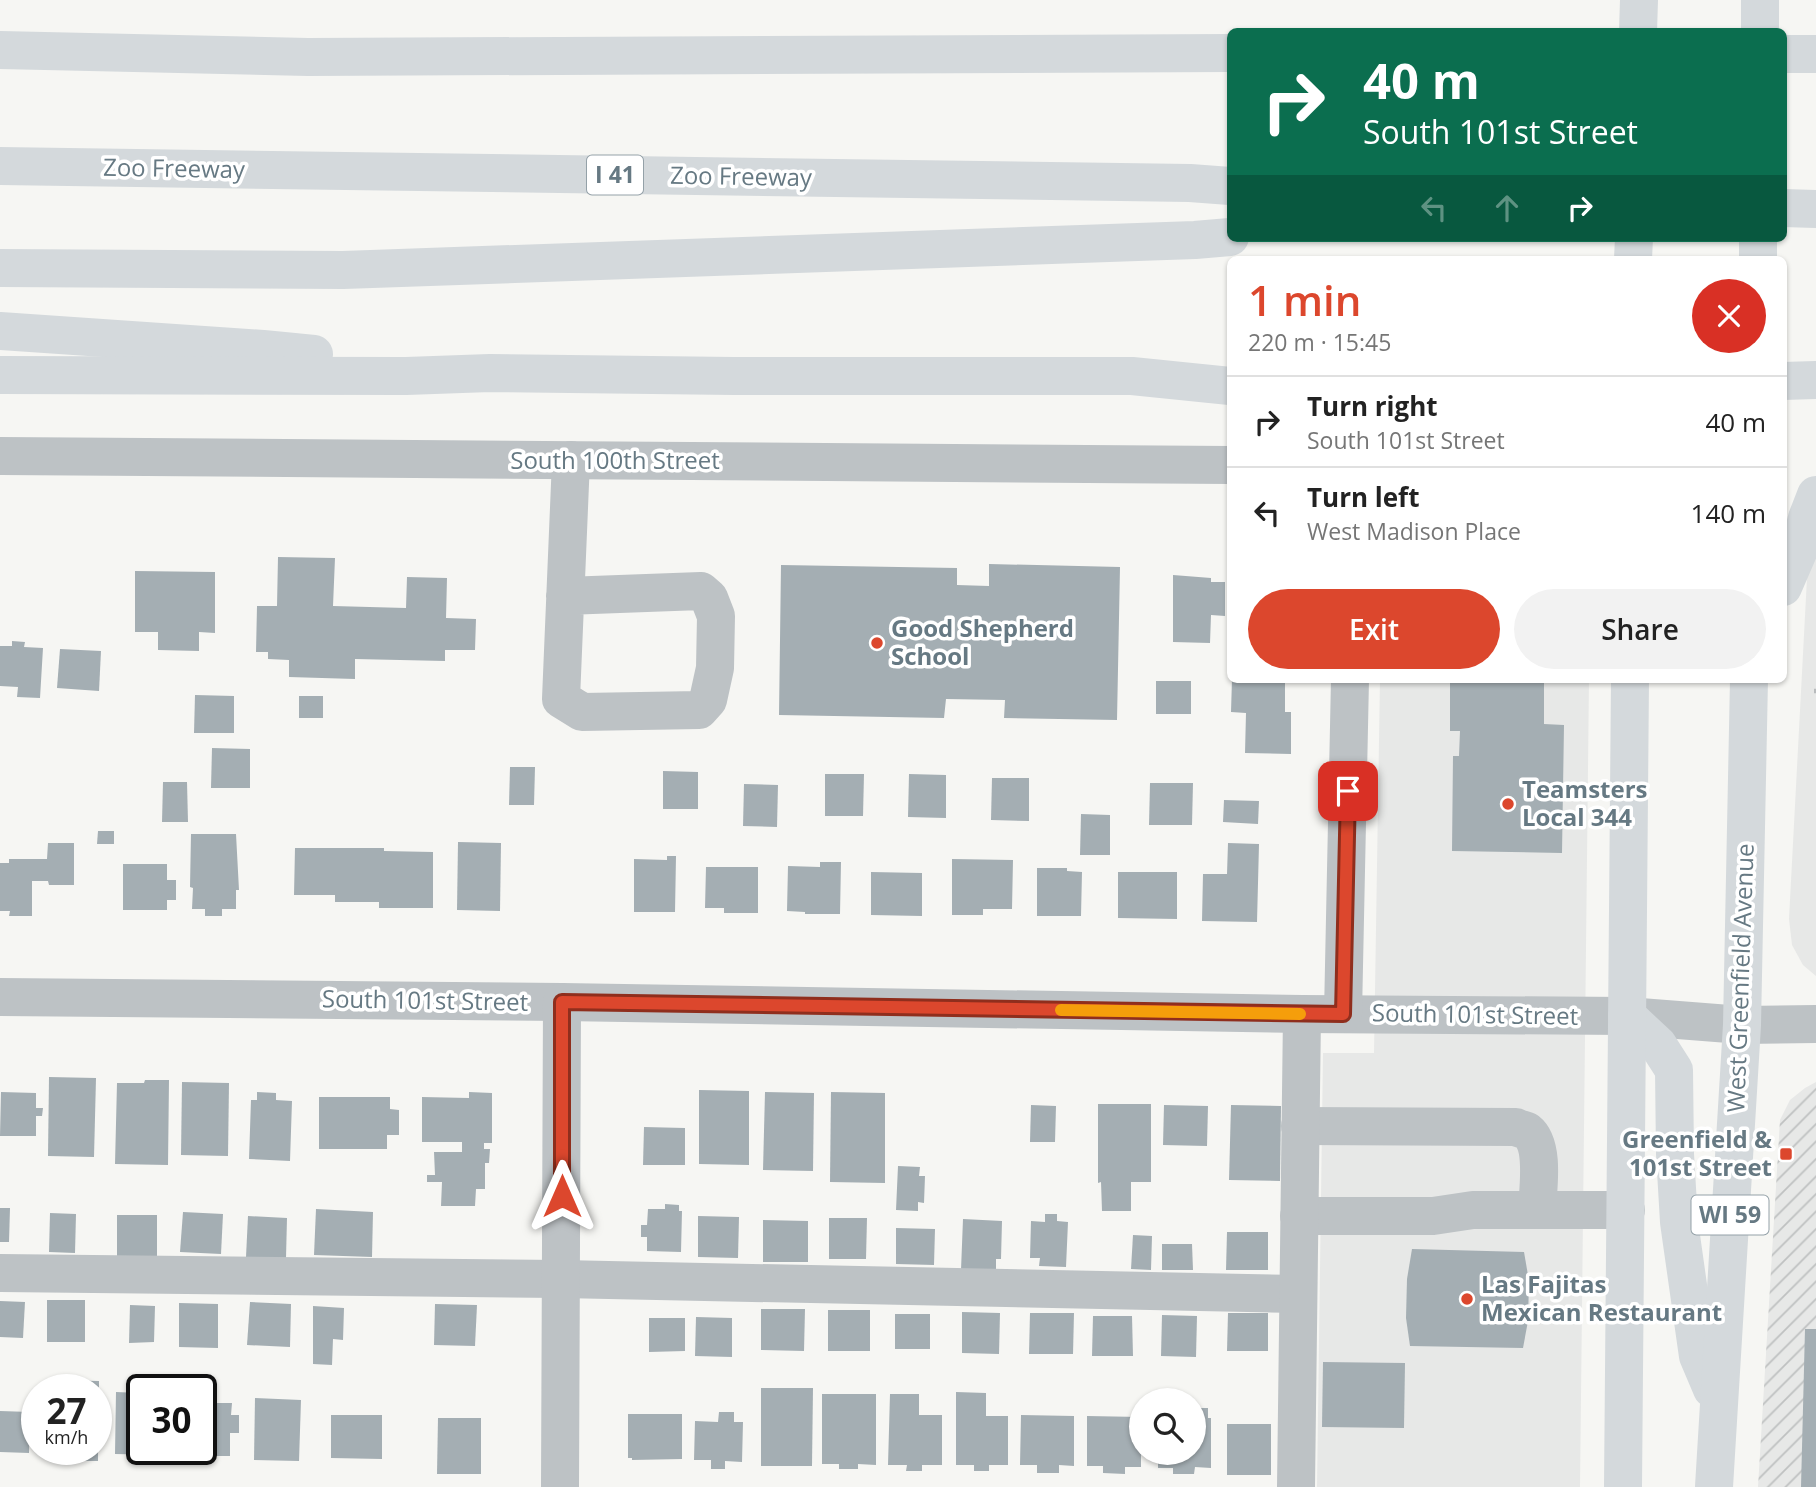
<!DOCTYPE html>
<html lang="en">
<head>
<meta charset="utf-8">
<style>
	:root { --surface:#fff; --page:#f2f2f2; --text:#222; --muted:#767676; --line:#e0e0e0; --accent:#dc472d }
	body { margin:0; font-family:"Open Sans",sans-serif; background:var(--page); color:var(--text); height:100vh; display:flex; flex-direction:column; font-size:26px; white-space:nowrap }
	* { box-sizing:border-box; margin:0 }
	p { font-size:23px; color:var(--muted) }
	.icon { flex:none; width:38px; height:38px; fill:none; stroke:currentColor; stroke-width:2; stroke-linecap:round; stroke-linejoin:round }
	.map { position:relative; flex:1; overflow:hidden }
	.drawer { position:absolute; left:1227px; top:256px; width:560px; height:427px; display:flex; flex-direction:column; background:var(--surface); border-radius:10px; box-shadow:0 2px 5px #0004 }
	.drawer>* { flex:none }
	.guide { position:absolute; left:1227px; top:28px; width:560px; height:214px; border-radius:10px; box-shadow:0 2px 5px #0004; background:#0b6e4f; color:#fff; overflow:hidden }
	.buttons { position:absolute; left:1129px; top:1388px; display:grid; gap:14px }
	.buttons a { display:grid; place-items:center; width:77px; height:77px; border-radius:50%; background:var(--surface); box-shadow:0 2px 5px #0004; font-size:35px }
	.speed { position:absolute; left:21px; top:1374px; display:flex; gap:14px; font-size:35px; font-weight:700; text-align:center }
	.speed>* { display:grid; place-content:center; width:91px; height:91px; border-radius:50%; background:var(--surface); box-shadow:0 2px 5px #0004; line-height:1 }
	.speed small { font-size:18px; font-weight:400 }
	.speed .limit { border:4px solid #111; border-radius:10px; background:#fff; color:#111 }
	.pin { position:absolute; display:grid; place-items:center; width:60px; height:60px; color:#fff; margin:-30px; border-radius:14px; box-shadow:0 4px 10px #0006 }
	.me { position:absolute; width:77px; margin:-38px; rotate:0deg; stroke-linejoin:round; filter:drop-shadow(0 0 5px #0008) }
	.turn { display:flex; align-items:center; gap:24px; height:147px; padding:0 21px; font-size:32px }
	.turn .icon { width:91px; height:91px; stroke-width:2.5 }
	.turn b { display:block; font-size:49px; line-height:60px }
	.lanes { display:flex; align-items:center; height:66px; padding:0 21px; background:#0003; justify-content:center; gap:35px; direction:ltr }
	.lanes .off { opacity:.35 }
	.round { display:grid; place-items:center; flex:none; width:74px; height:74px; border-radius:37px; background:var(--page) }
	.overview { display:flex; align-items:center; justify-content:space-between; height:119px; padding:0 21px }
	h1 { font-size:42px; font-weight:600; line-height:52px; color:var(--accent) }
	.primary-button { display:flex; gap:14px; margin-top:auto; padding:14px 21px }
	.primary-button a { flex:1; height:80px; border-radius:42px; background:var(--accent); color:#fff; font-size:28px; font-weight:600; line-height:80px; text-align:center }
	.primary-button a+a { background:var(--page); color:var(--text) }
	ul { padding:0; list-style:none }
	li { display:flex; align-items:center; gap:21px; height:91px; padding:0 21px; border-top:2px solid var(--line) }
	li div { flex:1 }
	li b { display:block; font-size:26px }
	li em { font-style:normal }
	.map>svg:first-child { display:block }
</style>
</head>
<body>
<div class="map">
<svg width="1816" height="1487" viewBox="0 0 1816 1487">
	<defs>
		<pattern id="industrial-furrows" width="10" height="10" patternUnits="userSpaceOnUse" patternTransform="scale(1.75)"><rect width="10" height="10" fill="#e7e8e7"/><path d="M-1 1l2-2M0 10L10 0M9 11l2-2" fill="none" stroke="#bfc1c1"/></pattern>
	</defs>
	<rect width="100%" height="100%" fill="#f6f6f3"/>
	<g fill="#e7e8e7">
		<path d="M1816,523V976L1803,965L1792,945L1789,919L1808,559Z"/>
		<path d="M1380,679H1589L1580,1487H1317L1323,1053H1374Z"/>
	</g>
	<path fill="url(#industrial-furrows)" d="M1816,1082V1487H1758L1780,1120L1790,1100L1805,1088Z"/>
	<g fill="#a4aeb3">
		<path d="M278,557L335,558L333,606L406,608L407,577L447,578L446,618L476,619L475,650H445V661L355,659V679L289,677V660L268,659V652H256L257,606H277Z"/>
		<path d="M989,564L1120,567L1117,720L1004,718L1005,700L946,699L944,718L779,715L781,565L957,568V585L989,586Z"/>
		<path d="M135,571L215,572V633L199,632V651L158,650V632H135Z"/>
		<path d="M1173,575L1211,578V582H1225V616L1211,615L1210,643L1173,642Z"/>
		<path d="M12,641L25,642L24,647L43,648L40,698L17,697L18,687L0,686V646H12Z"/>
		<path d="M60,649L101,651L99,691L57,688Z"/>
		<path d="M1232,679H1285V712H1291V754L1245,753L1246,713L1231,712Z"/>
		<path d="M1450,679H1544V724L1564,725L1562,853L1452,851L1453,756H1459L1460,731H1450Z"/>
		<rect x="1156" y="681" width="35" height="33"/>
		<path d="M195,695L234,696V733H194Z"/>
		<rect x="299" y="696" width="24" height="22"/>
		<path d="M212,748L250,749V788H211Z"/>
		<path d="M510,767H535L534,805H509Z"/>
		<path d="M663,771L698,772V809H663Z"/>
		<path d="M825,774H864L863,816H825Z"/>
		<path d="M909,774L946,775V818L908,817Z"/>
		<path d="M992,778H1029V821L991,820Z"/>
		<path d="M163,782H187L188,822H162Z"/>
		<path d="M1150,783H1193L1192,825H1149Z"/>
		<path d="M744,784L778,785L777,827L743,826Z"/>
		<path d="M1224,800L1259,801L1258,824L1223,822Z"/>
		<path d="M1081,814L1110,815V855H1080Z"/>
		<path d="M98,831H114V844H97Z"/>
		<path d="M191,834H236L239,890H236V909H222V916H205V909H192L193,888L190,887Z"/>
		<path d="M458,842L501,843L500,911L457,910Z"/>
		<path d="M48,843H74V885H49L48,881H32V916H9L10,911H0V863H9V859H47Z"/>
		<path d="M1228,843L1259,844L1257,922L1202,921L1203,874H1227Z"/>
		<path d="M295,848H384V851L433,852V908H379V902H335V895H294Z"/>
		<path d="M667,856H676L675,912H634V859L667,860Z"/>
		<path d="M952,859L1013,860L1012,909H983V915H952Z"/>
		<path d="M820,862H841L840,914H805V912L787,911L788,866L820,867Z"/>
		<path d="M123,864H167V880H176V900H167V910H123Z"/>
		<path d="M706,867H758V913H724V908H705Z"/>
		<path d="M1037,868H1067V871L1082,872L1081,916H1037Z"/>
		<path d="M871,872L922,873V916L871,915Z"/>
		<path d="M1118,872H1177V919L1118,918Z"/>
		<path d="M49,1077L96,1078L94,1157L48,1156Z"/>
		<path d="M145,1080H169L168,1165L115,1164L117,1083H144Z"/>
		<path d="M182,1082L229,1083L228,1156L181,1155Z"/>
		<path d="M699,1090L749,1091V1165L699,1164Z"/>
		<path d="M1,1092L36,1093V1108H43L42,1116H36V1136H0Z"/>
		<path d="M257,1092L276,1093V1100L292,1101L290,1161L249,1159L251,1100H257Z"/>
		<path d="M469,1092L492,1093V1143H484V1149H490L489,1163H485V1189H476L475,1206H441L442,1182H427V1175H435L434,1152H462V1142H422V1097L469,1098Z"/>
		<path d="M765,1092L814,1093L813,1171L763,1170Z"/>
		<path d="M831,1092L885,1093V1183L830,1182Z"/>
		<path d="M319,1097H390V1109L399,1110V1135H387V1149H319Z"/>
		<path d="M1098,1104H1151V1182H1131V1211H1102L1101,1182L1098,1183Z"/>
		<path d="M1031,1105L1056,1106L1055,1142H1030Z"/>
		<path d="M1164,1105L1208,1106L1207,1146L1163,1145Z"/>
		<path d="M1231,1105L1281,1106L1280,1181L1229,1180Z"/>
		<path d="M644,1127L685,1128V1165H643Z"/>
		<path d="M898,1166L920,1167L919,1176H925L924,1203L918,1202V1211L896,1210Z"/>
		<path d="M665,1204L679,1205V1211H682L681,1252L647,1251V1237H641V1225H647L648,1209H665Z"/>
		<path d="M0,1208H10L9,1242H0Z"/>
		<path d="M316,1209L373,1212L372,1257L314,1255Z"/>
		<path d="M183,1212L223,1214L221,1254L180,1252Z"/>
		<path d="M50,1213L76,1214L75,1253L49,1252Z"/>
		<path d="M1045,1214H1057V1221L1068,1222L1066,1267L1039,1266L1040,1258H1030L1031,1221L1045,1222Z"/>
		<rect x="117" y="1215" width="40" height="41"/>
		<path d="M248,1216L287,1218L286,1258L246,1257Z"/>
		<path d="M698,1216L739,1217L738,1258L698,1257Z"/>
		<path d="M829,1218H867L866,1259H829Z"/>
		<path d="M963,1219L1002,1221L1001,1259H996V1271L961,1270Z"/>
		<path d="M763,1220L808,1221V1262H763Z"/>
		<path d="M896,1228L935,1229L934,1265L896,1264Z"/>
		<path d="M1227,1232H1268V1270H1226Z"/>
		<path d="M1133,1235L1152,1236L1151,1270L1131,1269Z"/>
		<path d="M1162,1244H1192L1193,1270H1162Z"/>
		<path d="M1412,1249L1524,1252L1529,1281L1528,1321L1523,1348L1410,1346L1406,1318L1407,1279Z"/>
		<rect x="47" y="1300" width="38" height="42"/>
		<path d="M0,1301L25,1302L23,1338L0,1337Z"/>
		<path d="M250,1302L291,1304L290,1347L247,1345Z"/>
		<path d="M179,1303L218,1304V1348L179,1347Z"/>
		<path d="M435,1304L477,1305L475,1346L434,1345Z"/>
		<path d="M130,1305L155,1306L154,1342L129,1343Z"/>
		<path d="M313,1306L344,1308L343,1340L333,1339L332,1365L313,1364Z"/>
		<path d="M761,1309H805L804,1351L761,1350Z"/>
		<rect x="828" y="1310" width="42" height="41"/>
		<path d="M962,1312L1000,1313L999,1354L962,1353Z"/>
		<path d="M1030,1313H1074L1073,1354H1029Z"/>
		<path d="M1228,1313H1268V1351H1227Z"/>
		<rect x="895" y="1314" width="35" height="35"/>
		<path d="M1162,1315L1197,1316L1196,1357L1161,1356Z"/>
		<path d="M1093,1316H1132L1133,1356H1092Z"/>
		<path d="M696,1317L732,1318V1357L695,1356Z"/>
		<path d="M649,1318H685V1351L649,1352Z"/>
		<path d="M1805,1329H1816V1487H1801Z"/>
		<path d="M1323,1362L1405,1363L1404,1428L1322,1427Z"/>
		<path d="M47,1380L99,1381V1429H96V1390H47Z"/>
		<path d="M761,1388H813L812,1466H761Z"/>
		<path d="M116,1392L139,1393L138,1413H142V1449H161V1455L115,1454Z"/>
		<path d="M956,1392L986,1393V1416H1008V1465H989V1471H974V1465H956Z"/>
		<path d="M822,1394H876V1465L858,1464V1469H839V1464H822Z"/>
		<path d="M890,1394H919V1415H942V1465H922V1471H906L907,1465H888Z"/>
		<path d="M255,1398L301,1400L299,1461L254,1460Z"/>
		<path d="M208,1403H232L231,1415H239V1433H230V1456H213V1463H198V1455H182V1449H201V1412H208Z"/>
		<path d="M1194,1408H1208V1418H1211V1468L1195,1467L1194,1474H1173V1468H1158V1452H1194Z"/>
		<path d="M0,1411L30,1412L29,1453L0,1452Z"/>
		<path d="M719,1412H734V1422H743L742,1462L725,1461V1469H711V1460H694L695,1421L718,1422Z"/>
		<path d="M628,1414H682V1459L632,1460V1458H628Z"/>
		<path d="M331,1415H382V1459L331,1458Z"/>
		<path d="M1021,1415L1074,1416V1466L1059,1465V1473H1037V1465H1020Z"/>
		<path d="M1087,1416L1141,1417V1467H1125V1474L1103,1473V1466H1087Z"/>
		<path d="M438,1418H481V1474H437Z"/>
		<rect x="1227" y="1424" width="44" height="51"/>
		<path d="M46,1449H98V1461H73V1456H46Z"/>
	</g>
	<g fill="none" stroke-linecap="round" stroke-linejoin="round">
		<path stroke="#b8bbbd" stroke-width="4.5" stroke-dasharray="3.5 3.5" stroke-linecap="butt" d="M1814,691H1816"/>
		<g stroke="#bdc2c5" stroke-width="38">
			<path d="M0,456L1230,465"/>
			<path d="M565,596L701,591L709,598L716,616L715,668L708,700L699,710L582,712L561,699L571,460"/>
			<path d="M0,997L562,1002L1302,1014L1627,1016L1742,1025L1816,1024"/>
			<path d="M1343,1014L1350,679"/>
			<path d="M1300,1126L1516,1127C1517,1128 1525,1130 1527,1131C1545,1145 1538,1189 1537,1209"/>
			<path d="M1299,1216H1433L1473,1210H1626"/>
			<path d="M0,1273L561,1279L1298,1294"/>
			<path d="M560,1487L562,1002"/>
			<path d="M1296,1487L1302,1014"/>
		</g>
		<g stroke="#d4d9dc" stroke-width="38">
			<path d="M1638,32L1639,0"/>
			<path d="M1760,32V0"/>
			<path d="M1633,259L1634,238"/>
			<path d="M1758,259V238"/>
			<path d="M1627,1016L1658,1045L1674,1070L1675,1154L1679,1222L1698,1356L1712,1389"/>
			<path d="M1623,1487L1630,679"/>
			<path d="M1714,1487L1742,1025L1749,679"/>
		</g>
		<g stroke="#d4d9dc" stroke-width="38">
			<path d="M0,50L308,57L1230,53"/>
			<path d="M1783,54H1816"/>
			<path d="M0,166L1190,183L1230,186"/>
			<path d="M1783,208L1816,209"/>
			<path d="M0,268L343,270L1195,240L1230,237"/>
			<path d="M0,331L263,349L314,354"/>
			<path d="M0,375L406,376L490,373L734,376H1132L1230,386"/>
			<path d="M1783,381L1816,380"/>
			<path d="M1783,587L1799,550L1807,518L1816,495"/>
		</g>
	</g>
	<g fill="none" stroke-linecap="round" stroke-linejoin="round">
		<g stroke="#8f2e1d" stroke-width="18">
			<path id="route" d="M562,1196V1002L1343,1014L1348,791"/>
		</g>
		<use href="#route" stroke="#dc472d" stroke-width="12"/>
		<path stroke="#f59e0b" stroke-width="12" d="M1061,1010L1300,1014"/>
	</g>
	<g fill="#dc472d" stroke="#fff" stroke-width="2.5">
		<circle cx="877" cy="643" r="7"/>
		<circle cx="1508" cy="804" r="7"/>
		<rect x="1779" y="1147" width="14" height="14" rx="3.5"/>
		<circle cx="1467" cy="1299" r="7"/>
	</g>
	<g text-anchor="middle" stroke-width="7" stroke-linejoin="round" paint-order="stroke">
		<g fill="#fff" stroke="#94a1a8" stroke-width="2">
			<rect x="587" y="155.5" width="56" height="39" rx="5"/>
			<rect x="1691.5" y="1195.5" width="77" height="39" rx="5"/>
		</g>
		<g font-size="23" font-weight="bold" fill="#667983">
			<text x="615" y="183">I 41</text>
			<text x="1730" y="1223">WI 59</text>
		</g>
		<g font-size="24" fill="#667983" stroke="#fff">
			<text transform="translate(174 169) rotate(1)" y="8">Zoo Freeway</text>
			<text transform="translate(741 177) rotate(1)" y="8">Zoo Freeway</text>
			<text x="615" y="469">South 100th Street</text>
			<text transform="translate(1741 978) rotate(-88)" y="8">West Greenfield Avenue</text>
			<text transform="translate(425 1001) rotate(1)" y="8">South 101st Street</text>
			<text transform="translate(1475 1015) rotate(1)" y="8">South 101st Street</text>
		</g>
		<g font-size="24" font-weight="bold" fill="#667983" stroke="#fff" text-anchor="start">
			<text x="891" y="637">Good Shepherd<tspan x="891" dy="28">School</tspan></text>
			<text x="1522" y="798">Teamsters<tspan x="1522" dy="28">Local 344</tspan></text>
			<text x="1772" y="1148" text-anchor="end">Greenfield &amp;<tspan x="1772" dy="28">101st Street</tspan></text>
			<text x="1481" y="1293">Las Fajitas<tspan x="1481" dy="28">Mexican Restaurant</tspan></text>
		</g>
	</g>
</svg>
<div class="buttons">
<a><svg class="icon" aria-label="search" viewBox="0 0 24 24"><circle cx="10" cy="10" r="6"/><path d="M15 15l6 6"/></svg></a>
</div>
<div class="speed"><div>27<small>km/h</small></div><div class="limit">30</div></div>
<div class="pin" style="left:1348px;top:791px;background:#d93025"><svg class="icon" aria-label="arrive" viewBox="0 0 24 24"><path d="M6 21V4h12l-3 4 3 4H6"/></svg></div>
<svg class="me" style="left:562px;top:1196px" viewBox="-20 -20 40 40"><path d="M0-17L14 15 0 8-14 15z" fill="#dc472d" stroke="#fff" stroke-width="4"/></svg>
<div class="guide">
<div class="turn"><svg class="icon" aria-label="right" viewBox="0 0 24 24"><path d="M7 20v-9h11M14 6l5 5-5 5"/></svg><div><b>40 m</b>South 101st Street</div></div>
<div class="lanes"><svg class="icon off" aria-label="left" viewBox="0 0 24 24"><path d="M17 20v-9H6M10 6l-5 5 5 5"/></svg><svg class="icon off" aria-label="ahead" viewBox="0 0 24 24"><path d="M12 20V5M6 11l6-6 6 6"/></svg><svg class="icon" aria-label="right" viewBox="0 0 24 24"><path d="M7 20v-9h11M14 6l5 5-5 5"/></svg></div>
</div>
<section class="drawer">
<div class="overview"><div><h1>1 min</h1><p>220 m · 15:45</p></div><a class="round" style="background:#d93025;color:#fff"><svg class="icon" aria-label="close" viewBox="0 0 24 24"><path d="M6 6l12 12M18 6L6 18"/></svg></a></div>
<ul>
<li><svg class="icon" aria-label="right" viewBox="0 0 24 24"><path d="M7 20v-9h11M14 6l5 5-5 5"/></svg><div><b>Turn right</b><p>South 101st Street</p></div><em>40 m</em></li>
<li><svg class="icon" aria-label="left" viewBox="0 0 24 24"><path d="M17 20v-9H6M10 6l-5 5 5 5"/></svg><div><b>Turn left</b><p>West Madison Place</p></div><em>140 m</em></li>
</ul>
<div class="primary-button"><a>Exit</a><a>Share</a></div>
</section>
</div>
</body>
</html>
